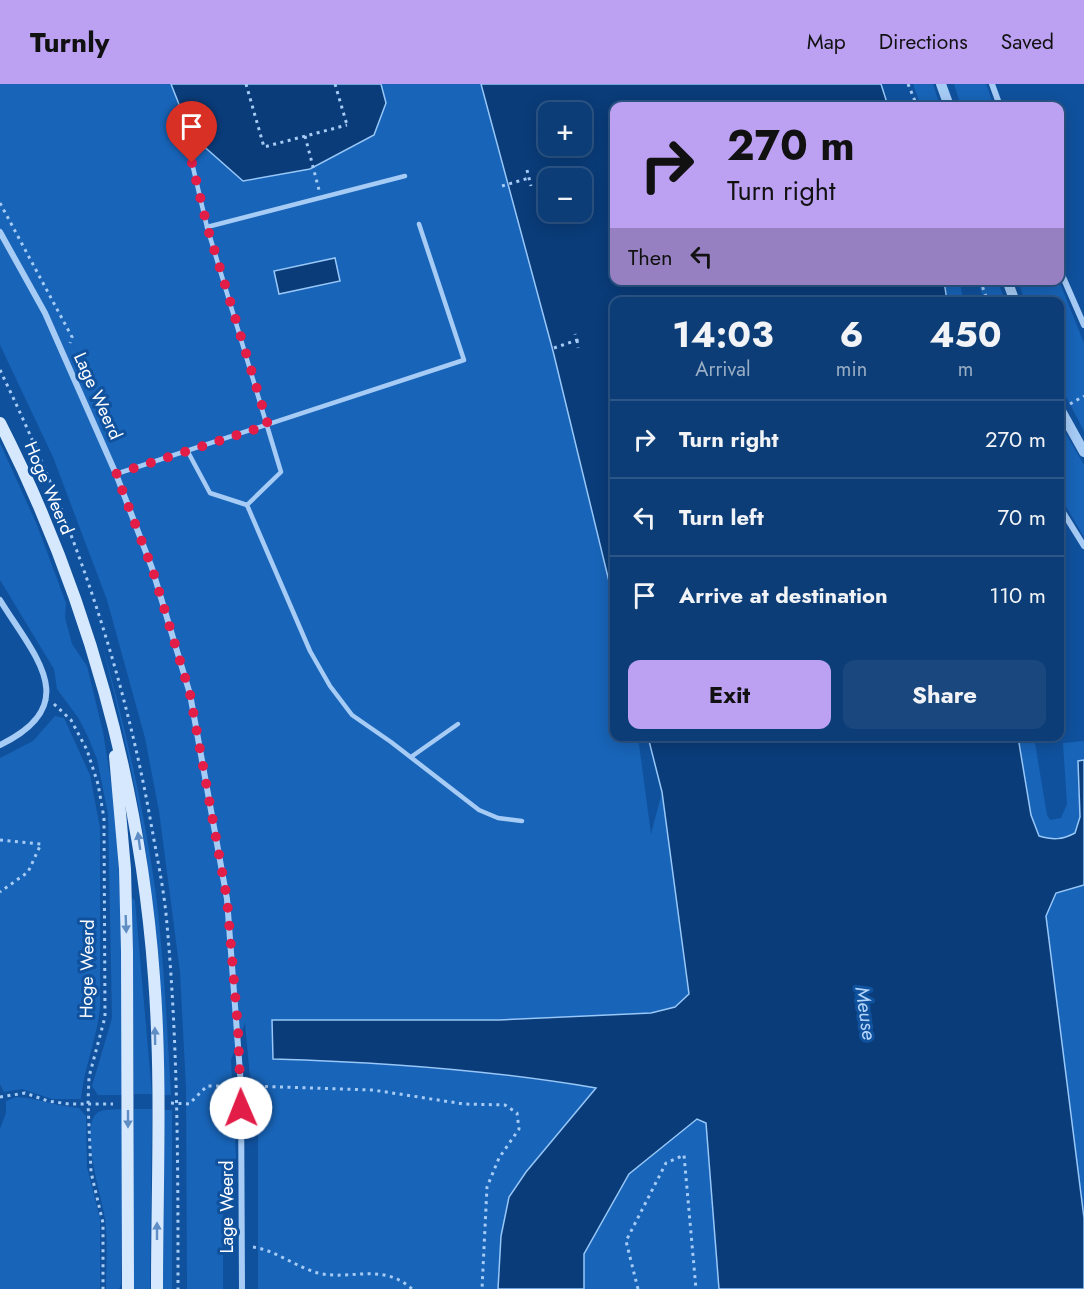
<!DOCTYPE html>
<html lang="en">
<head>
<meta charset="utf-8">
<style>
	:root { --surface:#0c3d76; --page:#1a487e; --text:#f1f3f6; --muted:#9aaec5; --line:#2c5688; --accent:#bca0f2 }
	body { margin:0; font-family:Jost,sans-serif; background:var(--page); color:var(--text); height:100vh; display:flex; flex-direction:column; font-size:22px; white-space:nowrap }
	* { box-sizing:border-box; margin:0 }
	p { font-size:20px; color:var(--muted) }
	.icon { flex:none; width:33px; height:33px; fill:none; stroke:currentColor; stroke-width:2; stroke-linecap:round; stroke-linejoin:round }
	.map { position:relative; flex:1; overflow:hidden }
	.drawer { position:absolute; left:610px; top:213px; width:454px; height:444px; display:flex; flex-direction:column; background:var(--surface); border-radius:12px; box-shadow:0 3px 15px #0003,0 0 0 2px var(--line) }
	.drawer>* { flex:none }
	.banner { position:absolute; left:610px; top:18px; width:454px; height:183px; border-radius:12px; box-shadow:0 3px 15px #0003,0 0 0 2px var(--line); background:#bca0f2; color:#111; overflow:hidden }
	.tools { position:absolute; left:538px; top:18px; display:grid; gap:12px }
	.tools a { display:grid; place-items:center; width:54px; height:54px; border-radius:12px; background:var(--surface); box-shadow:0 3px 15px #0003,0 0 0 2px var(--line); font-size:30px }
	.pin { position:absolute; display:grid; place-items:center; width:51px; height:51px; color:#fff; margin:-62px -26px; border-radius:50% 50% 50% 0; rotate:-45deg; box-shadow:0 0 6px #0007 }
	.pin .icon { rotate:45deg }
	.me { position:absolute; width:66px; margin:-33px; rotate:359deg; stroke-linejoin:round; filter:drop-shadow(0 0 4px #0008) }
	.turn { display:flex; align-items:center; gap:21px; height:126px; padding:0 18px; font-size:27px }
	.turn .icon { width:78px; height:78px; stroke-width:2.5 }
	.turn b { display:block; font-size:42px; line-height:51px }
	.then { display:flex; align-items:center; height:57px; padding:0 18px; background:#0003; gap:12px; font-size:22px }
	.eta { display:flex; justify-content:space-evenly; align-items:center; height:102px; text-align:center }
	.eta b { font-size:36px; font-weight:700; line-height:42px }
	.action { display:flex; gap:12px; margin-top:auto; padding:12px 18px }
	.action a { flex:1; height:69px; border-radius:12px; background:var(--accent); color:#111; font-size:24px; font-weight:700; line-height:69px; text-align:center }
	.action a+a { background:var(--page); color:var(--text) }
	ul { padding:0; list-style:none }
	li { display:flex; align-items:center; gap:18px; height:78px; padding:0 18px; border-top:2px solid var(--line) }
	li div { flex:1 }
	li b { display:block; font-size:22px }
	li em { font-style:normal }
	header { display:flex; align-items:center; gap:36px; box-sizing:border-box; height:84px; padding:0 30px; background:var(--accent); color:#111 }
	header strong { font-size:28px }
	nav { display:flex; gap:33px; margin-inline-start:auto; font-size:21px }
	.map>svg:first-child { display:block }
</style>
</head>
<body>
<header>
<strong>Turnly</strong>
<nav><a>Map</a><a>Directions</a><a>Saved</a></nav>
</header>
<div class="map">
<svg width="1084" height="1205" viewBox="0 0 1084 1205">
	<rect width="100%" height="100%" fill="#10519d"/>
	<g fill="#1864b8">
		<path d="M0,0H171L186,38L211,69L243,97L310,85L386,19L381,0H481L553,267L609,499L615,527V652L638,653L651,750L662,708L689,910L675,923L651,929L499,936L272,937L273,975C382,978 490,988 597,1004L526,1088L509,1113L501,1152L498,1205H258V1044L265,1023L255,995L250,993L245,939L231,976L236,1074L223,1086V1205H187L186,1004L180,888L159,727L145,654L107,516L53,373L0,261Z"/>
		<path d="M913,0H933L940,22H921Z"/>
		<path d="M954,0H986L994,22H961Z"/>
		<path d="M944,197H960L963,217H947Z"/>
		<path d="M978,197H997L1006,217H984Z"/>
		<path d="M1018,197H1059L1084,259V347L1061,303L1060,218L1025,217Z"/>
		<path d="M1061,341L1084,381V453L1061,414Z"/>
		<path d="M0,359L37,441L66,519L65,534L72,560L87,582L103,648L116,729L120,815L123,1011H98L92,1002L112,934L108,730L97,675L88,653L79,635L57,605L54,585L0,496Z"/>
		<path d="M102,559C125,642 144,725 156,810C164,876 167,944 171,1011H163C158,930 156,849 146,769C136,698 119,629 102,559Z"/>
		<path d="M55,632L64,634L90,691L100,744V923C97,955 84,983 81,1015H52L22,1005L4,1008L0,1000V674L33,657Z"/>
		<path d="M1018,653H1034L1047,731L1050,736L1061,734L1067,720L1063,659L1084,657V676L1078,677L1080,733L1075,749C1062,756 1053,756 1039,752C1024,728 1023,682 1018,653Z"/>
		<path d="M1084,801V1134L1046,832L1056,809Z"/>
		<path d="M132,814L135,817L152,1010H134Z"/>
		<path d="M16,1013C38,1014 56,1022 79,1024L86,1032L87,1083L100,1135V1205H0V1045L6,1029V1017Z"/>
		<path d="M123,1025L121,1200L119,1205H106C106,1182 108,1158 105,1135C102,1113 80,1047 96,1030C102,1024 115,1026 123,1025Z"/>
		<path d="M134,1025H152L150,1205H132Z"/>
		<path d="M161,1026H172V1205H162Z"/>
		<path d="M697,1035L706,1039L719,1205H584V1170L629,1090Z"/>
	</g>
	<g fill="#0a3c79" stroke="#98c7f8" stroke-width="1.5" fill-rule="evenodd">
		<path d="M171,0H381L386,19L374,51L310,85L243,97L200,59L186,38Z"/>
		<path d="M481,0H881L888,22H615V196L944,197L947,217L615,218V522L553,267ZM549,28H582V62H549ZM582,94V128H549V94Z"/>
		<path d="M335,174L340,197L279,210L274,187Z"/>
		<path d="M648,653H1018L1031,731L1039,752C1053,756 1062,756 1075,749L1080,733L1078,677L1084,676V801L1056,809L1046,832L1084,1134V1205H719L706,1039L697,1035L629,1090L584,1170V1205H498L501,1152L509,1113L526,1088L596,1004C490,986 381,978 273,975L272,936H499L651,929L675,923L689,910L662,708Z"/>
	</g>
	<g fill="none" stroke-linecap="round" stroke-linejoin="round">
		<g stroke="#a6cbf5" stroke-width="3" stroke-dasharray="3 4.5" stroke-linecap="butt">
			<path d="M246,0L264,63L347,41"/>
			<path d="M335,0L347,41"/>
			<path d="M908,0L917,22"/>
			<path d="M305,52L319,106"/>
			<path d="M527,86L531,102"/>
			<path d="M502,102L529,94"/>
			<path d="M0,119L72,253L70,259"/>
			<path d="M980,196L988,218"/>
			<path d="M577,256L578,264"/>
			<path d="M554,264L577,256L575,250"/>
			<path d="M0,286C71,433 124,584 152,745C157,773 163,801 166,830C178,955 178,1079 178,1205"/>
			<path d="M1070,320L1084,312"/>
			<path d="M54,620L71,636L87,666L98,700L104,734L105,933L89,993L88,1019L91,1088L103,1139V1205"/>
			<path d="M0,756L41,760L28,788L0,808"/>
			<path d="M250,1002L373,1006L464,1020L505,1021L517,1029L519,1045L499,1074L487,1103L482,1205"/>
			<path d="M0,1013L25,1009L48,1017L69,1020H113"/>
			<path d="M171,1019L189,1020L207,1002H232"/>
			<path d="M253,1163C275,1166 296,1183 318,1189C351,1197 382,1178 412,1205"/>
			<path d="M638,1205L626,1157L666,1079L684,1071L696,1205"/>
		</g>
		<g stroke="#a6cbf5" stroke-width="4.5">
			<path d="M192,79L207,143L281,388L247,421L310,567L330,602L352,631L391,658L479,726L498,734L522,737"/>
			<path d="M207,143L405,92"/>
			<path d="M188,368L210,409L247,421"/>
			<path d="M116,390L464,276L419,140"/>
			<path d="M411,673L458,640"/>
		</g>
		<g stroke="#a6cbf5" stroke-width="6">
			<path d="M992,0L1000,22"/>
			<path d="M0,148L45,229L116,390L152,484L190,610L227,815L241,1002L242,1205"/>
			<path d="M1060,186L1084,241"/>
			<path d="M1061,425L1084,462"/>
			<path d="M0,516C35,573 84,620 0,661"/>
		</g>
		<g stroke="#a6cbf5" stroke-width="10">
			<path d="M941,0L949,22"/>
			<path d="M1007,196L1015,218"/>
			<path d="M1060,325L1084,368"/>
		</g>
		<g stroke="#d6e8fe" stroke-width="12">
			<path d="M0,339C87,510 140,701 154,893C162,996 157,1102 157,1205"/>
			<path d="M115,672L125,785L127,868L128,1205"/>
		</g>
	</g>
	<defs><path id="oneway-solid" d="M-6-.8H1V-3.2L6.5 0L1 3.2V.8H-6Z" transform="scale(1.5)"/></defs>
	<g fill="#5f8dc4">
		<use href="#oneway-solid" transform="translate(139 757) rotate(-98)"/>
		<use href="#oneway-solid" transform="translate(126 840) rotate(88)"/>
		<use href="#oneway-solid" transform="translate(155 952) rotate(-91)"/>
		<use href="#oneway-solid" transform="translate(128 1035) rotate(90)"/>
		<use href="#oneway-solid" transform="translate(157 1147) rotate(-90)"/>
	</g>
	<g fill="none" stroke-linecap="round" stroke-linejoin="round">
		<path stroke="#e11d48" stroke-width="10" stroke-dasharray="0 18" d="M192,79L207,142L268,341L116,390L152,484L190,610L227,815L238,945L241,1024"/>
	</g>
	<g text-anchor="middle" stroke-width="6" stroke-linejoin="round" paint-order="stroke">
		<g font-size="18" fill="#fff" stroke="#10519d">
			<text transform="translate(98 312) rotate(66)" y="6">Lage Weerd</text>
			<text transform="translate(49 404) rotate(67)" y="6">Hoge Weerd</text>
			<text transform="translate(87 885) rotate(-89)" y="6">Hoge Weerd</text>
			<text transform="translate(227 1123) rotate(-90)" y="6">Lage Weerd</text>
		</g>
		<g font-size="20" font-style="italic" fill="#b3d5fb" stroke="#10519d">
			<text transform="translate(866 929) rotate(82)" y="7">Meuse</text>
		</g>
	</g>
</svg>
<div class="tools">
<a>+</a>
<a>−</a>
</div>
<div class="pin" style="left:192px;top:79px;background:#d93025"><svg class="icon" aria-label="arrive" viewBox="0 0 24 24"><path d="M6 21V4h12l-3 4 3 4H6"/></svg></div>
<svg class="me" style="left:241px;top:1024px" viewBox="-20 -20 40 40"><circle r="19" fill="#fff"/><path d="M0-13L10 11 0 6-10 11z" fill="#e11d48"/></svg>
<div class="banner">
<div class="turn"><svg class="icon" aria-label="right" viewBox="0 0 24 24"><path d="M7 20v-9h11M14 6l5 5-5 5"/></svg><div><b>270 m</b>Turn right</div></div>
<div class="then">Then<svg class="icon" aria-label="left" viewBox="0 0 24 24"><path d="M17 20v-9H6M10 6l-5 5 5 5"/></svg></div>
</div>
<section class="drawer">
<div class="eta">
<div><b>14:03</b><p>Arrival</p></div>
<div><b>6</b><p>min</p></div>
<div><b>450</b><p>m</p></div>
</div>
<ul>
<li><svg class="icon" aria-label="right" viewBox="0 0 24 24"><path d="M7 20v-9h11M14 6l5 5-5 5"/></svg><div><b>Turn right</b></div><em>270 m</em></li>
<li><svg class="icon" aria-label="left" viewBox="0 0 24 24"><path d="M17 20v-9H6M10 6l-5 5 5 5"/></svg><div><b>Turn left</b></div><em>70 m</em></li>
<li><svg class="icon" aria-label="arrive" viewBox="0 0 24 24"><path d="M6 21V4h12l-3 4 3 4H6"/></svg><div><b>Arrive at destination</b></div><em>110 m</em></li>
</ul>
<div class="action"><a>Exit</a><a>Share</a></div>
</section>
</div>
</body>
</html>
